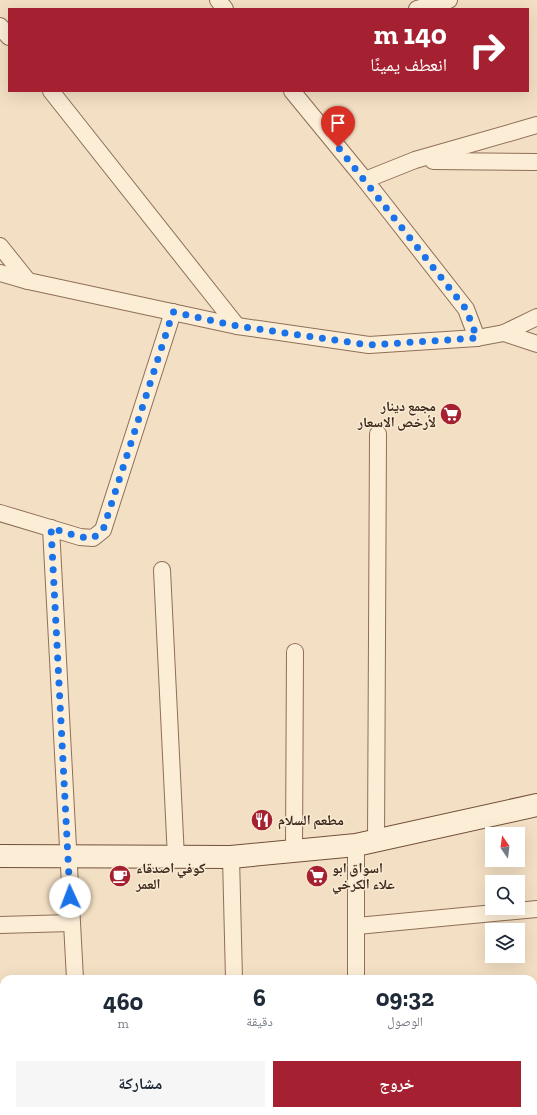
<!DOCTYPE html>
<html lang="ar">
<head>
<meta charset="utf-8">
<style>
	:root { --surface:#fff; --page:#f6f6f7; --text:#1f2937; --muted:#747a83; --accent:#a52030 }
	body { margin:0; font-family:"Zilla Slab","Noto Naskh Arabic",serif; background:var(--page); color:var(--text); direction:rtl; height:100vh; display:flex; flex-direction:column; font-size:15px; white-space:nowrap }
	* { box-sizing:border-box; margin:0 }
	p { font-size:13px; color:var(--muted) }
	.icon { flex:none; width:22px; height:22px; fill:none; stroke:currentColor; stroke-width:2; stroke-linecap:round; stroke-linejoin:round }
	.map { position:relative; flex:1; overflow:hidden; direction:ltr }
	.sheet { position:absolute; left:0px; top:975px; width:537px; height:140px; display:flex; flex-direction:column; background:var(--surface); border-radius:12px 12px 0 0; box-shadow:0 4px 16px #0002; direction:rtl }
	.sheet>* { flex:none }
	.hud { position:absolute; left:8px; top:8px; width:521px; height:84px; border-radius:0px; box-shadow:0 4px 16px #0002; direction:rtl; background:#a52030; color:#fff; overflow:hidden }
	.needle { width:26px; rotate:346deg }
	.buttons { position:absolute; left:485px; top:827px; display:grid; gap:8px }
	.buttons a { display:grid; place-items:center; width:40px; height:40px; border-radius:0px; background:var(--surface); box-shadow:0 4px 16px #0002; font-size:20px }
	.pin { position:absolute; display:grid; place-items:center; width:34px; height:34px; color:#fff; margin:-41px -17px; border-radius:50% 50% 50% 0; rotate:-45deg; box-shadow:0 0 4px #0007 }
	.pin .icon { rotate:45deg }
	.me { position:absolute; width:44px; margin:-22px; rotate:358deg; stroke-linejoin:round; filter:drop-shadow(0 0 3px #0008) }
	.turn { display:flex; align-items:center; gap:14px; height:84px; padding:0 16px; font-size:18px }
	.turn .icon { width:52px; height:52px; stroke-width:2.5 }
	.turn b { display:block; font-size:28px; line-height:34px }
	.eta { display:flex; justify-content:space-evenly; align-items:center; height:68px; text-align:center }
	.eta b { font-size:24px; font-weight:800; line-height:28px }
	.button { display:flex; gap:8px; margin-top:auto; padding:8px 16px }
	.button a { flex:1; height:46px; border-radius:0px; background:var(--accent); color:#fff; font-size:16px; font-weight:800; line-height:46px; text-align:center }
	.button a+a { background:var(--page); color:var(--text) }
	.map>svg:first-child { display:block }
</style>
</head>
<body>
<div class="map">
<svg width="537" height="1115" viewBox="0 0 537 1115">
	<rect width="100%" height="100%" fill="#f3dfc3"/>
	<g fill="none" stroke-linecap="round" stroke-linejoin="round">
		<g stroke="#8f6f57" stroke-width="18">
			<g id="street">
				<path d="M218,0L225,9"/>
				<path d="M417,9L449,0"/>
				<path d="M0,26L9,37"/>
				<path d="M51,91L237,326"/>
				<path d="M292,91L365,180L466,309L477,338"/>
				<path d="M433,161L537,162"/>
				<path d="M365,180L415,160L537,125"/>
				<path d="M0,246L28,281"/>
				<path d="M0,273L28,281L237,326L369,345L477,338L504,333L537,317"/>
				<path d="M504,333L537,344"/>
				<path d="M0,513L80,537L93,538L103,530L173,312"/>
				<path d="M51,528L75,979"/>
				<path d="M162,570L176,858"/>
				<path d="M376,841L378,434"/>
				<path d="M294,851L295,652"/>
				<path d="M231,857L234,979"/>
				<path d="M0,925L71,923"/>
				<path d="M357,926L537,909"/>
				<path d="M356,979V845"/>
				<path d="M533,1035H537"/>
				<path d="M0,1041H4"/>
				<path d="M237,1111V1115"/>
				<path d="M358,1111V1115"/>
				<path d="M79,1115V1111"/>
			</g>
		</g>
		<g stroke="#71503a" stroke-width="24">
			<path id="secondary" d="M0,856L231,857L356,845L537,805"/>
		</g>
		<use href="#street" stroke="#fcedd7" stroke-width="16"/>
		<use href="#secondary" stroke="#fcedd7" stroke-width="22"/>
	</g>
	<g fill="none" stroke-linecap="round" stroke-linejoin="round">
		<path stroke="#1a73e8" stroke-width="7" stroke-dasharray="0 12.6" d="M70,897L51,528L80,537L93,538L103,530L173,312L237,326L369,345L477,338L466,309L338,147"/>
	</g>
	<defs>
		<g id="supermarket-disc" transform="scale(1.15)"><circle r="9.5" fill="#a52030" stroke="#f9ead3"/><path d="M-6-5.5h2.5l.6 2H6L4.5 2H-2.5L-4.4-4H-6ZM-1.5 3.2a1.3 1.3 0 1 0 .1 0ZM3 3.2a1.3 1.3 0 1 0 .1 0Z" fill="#fff"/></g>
		<g id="restaurant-disc" transform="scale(1.15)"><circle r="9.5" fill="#a52030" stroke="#f9ead3"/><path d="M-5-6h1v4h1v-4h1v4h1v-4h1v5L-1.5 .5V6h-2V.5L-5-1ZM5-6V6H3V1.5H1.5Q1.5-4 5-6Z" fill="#fff"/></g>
		<g id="cafe-disc" transform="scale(1.15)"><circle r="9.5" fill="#a52030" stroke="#f9ead3"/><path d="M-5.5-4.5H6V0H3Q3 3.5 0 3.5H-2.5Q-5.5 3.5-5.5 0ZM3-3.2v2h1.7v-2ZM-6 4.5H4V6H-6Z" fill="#fff"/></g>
	</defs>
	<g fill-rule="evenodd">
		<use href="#supermarket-disc" x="451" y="414"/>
		<use href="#restaurant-disc" x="262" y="820"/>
		<use href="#cafe-disc" x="120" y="876"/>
		<use href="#supermarket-disc" x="317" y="876"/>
	</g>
	<g text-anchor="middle" stroke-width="3" stroke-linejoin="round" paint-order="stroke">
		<g font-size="14" font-weight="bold" fill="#3e291d" stroke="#f9ead3" text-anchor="start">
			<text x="436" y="411" text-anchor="end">مجمع دينار<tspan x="436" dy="16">لأرخص الاسعار</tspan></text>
			<text x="278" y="825">مطعم السلام</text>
			<text x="136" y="873">كوفي اصدقاء<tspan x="136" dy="16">العمر</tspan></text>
			<text x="332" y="873">اسواق ابو<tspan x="332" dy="16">علاء الكرخي</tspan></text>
		</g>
	</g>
</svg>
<div class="buttons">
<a><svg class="needle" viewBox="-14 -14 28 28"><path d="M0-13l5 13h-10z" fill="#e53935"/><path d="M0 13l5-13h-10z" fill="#747a83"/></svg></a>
<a><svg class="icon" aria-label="search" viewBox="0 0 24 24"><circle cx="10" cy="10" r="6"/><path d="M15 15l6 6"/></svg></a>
<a><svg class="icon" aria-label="layers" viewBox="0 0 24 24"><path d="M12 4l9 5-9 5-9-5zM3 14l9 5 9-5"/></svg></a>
</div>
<div class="pin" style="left:338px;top:147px;background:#d93025"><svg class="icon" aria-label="arrive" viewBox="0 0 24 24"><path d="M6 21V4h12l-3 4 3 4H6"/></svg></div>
<svg class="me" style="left:70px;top:897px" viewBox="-20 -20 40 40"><circle r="19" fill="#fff"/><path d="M0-13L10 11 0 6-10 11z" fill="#1a73e8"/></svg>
<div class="hud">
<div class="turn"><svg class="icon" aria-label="right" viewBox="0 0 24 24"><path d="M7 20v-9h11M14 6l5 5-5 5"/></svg><div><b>140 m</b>انعطف يمينًا</div></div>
</div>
<section class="sheet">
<div class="eta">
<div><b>09:32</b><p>الوصول</p></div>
<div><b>6</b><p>دقيقة</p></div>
<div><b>460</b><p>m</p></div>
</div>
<div class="button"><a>خروج</a><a>مشاركة</a></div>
</section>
</div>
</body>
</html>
